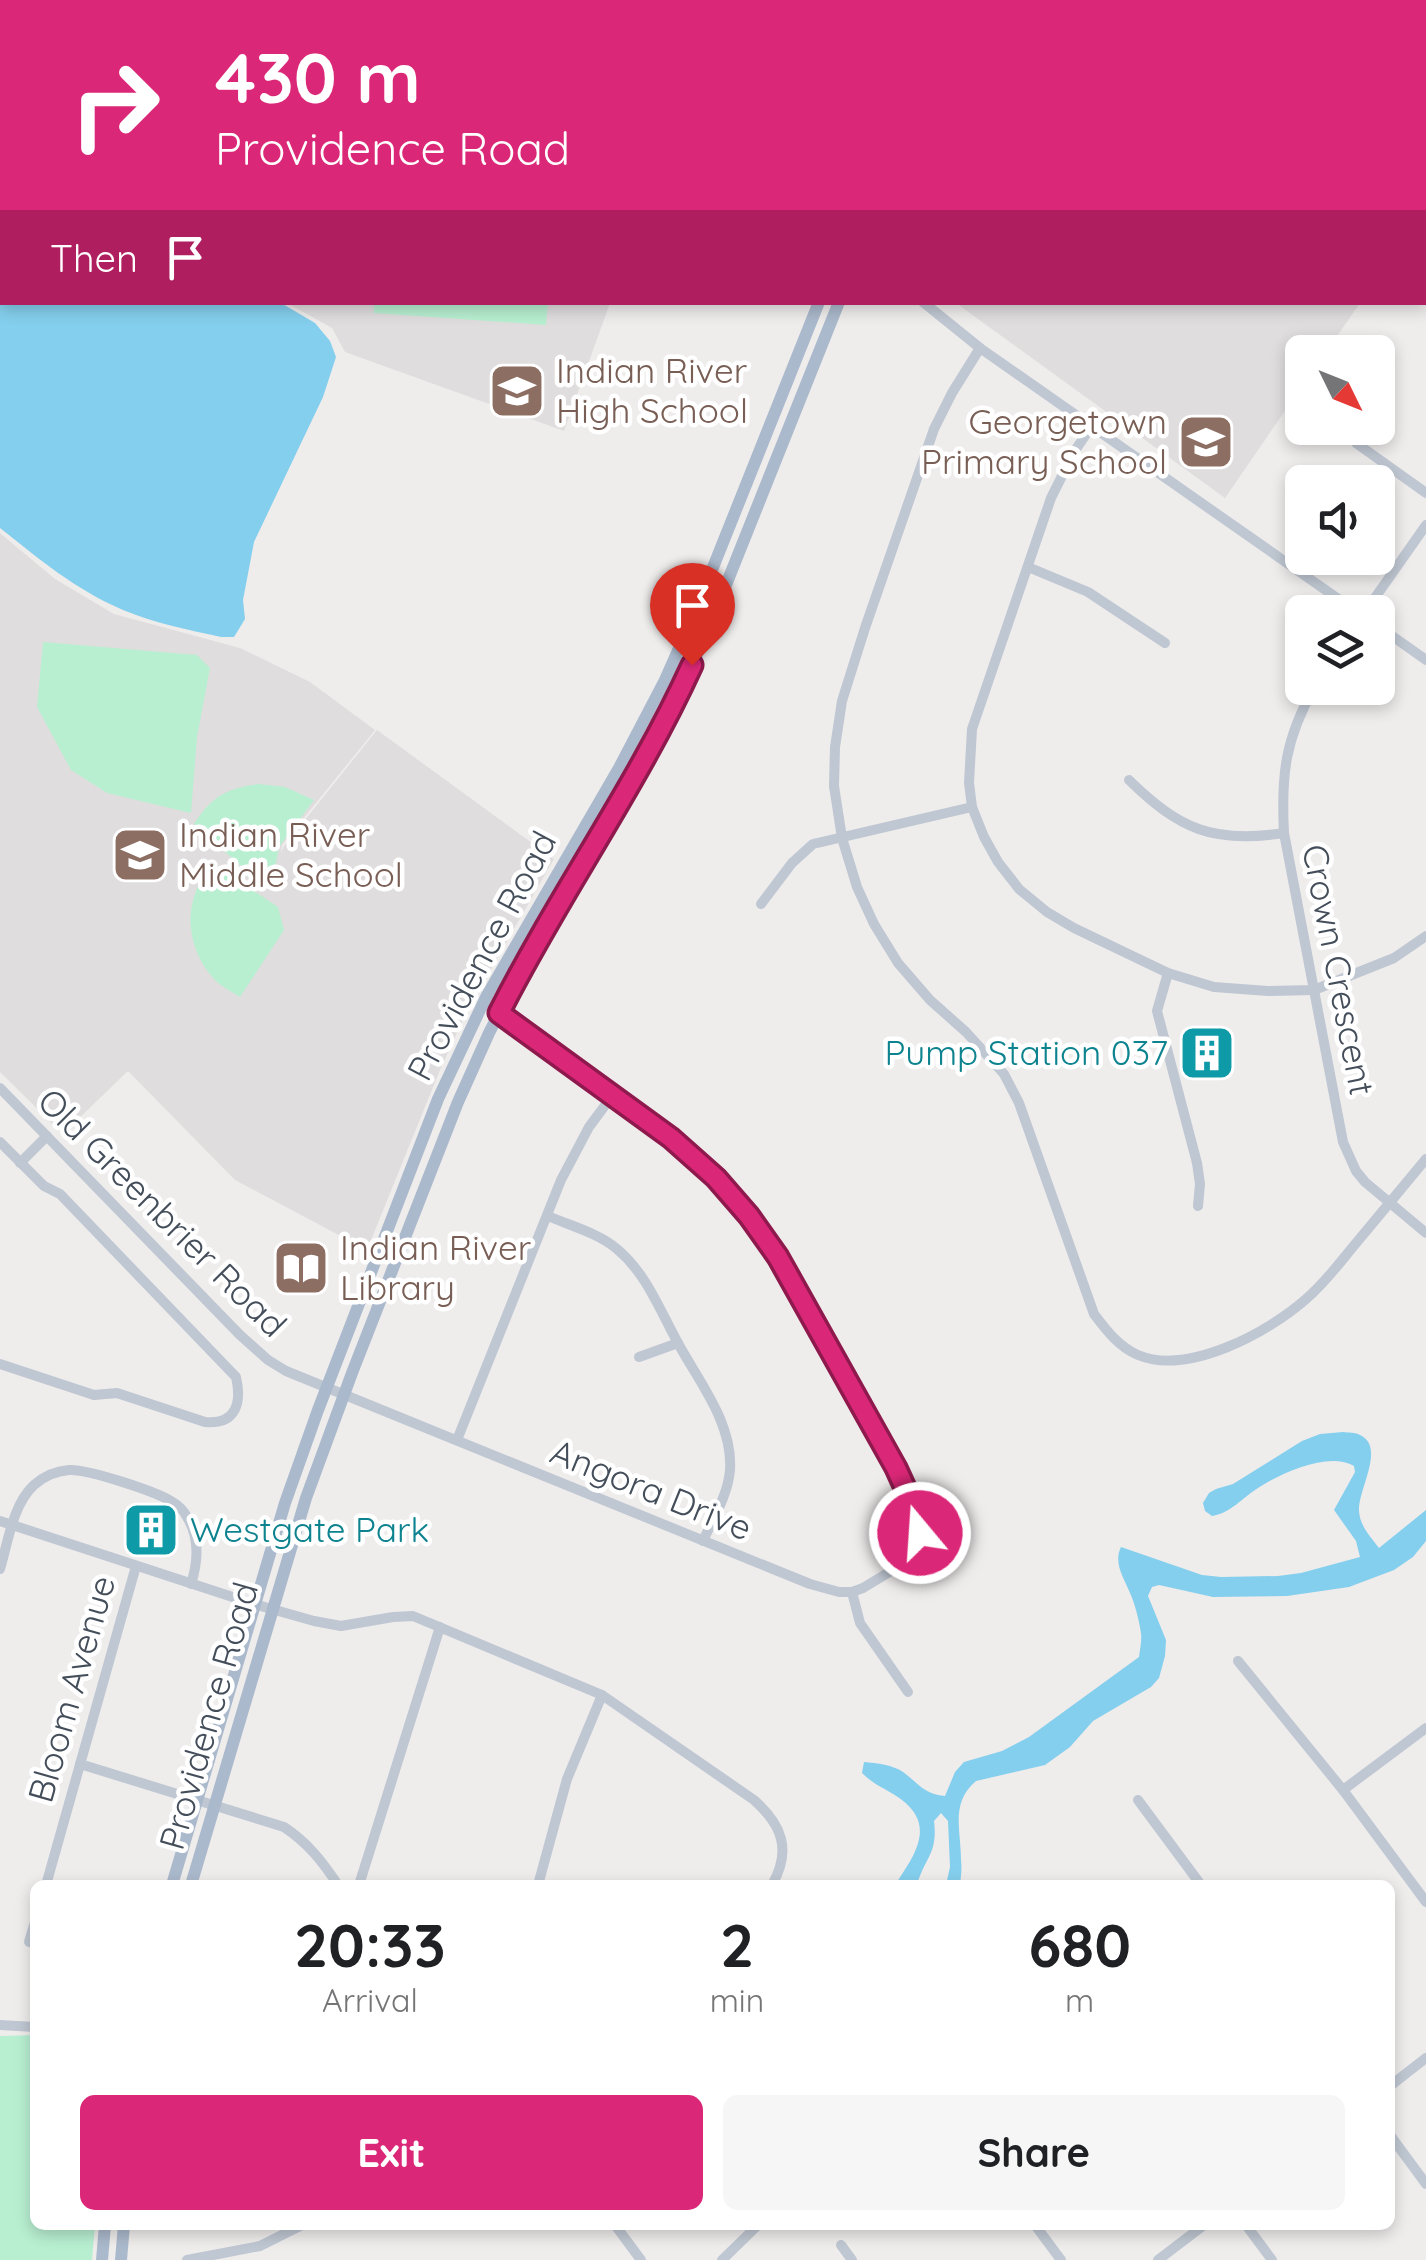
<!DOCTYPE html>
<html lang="en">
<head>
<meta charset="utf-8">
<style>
	:root { --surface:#fff; --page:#f6f6f6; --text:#202124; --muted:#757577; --accent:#db2777 }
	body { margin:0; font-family:Quicksand,sans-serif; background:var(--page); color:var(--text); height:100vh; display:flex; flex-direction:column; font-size:38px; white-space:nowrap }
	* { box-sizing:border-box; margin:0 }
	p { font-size:32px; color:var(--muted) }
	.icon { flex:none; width:55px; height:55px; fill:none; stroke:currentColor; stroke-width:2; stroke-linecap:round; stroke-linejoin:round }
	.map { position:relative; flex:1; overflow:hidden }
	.side { position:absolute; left:30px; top:1880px; width:1365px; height:350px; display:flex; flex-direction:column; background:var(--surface); border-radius:15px; box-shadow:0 5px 15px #0003 }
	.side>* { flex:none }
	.guide { position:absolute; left:0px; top:0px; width:1428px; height:305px; box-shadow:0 5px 15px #0003; background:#db2777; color:#fff; overflow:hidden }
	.needle { width:65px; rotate:133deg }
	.tools { position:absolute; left:1285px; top:335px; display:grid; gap:20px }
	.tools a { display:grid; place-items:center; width:110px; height:110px; border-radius:15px; background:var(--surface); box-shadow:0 5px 15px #0003; font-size:50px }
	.pin { position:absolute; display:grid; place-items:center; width:85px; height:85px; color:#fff; margin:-102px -42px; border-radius:50% 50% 50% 0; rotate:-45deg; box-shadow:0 0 10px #0007 }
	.pin .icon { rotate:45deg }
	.me { position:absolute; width:110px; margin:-55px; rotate:342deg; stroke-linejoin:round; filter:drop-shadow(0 0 8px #0008) }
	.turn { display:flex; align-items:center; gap:35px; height:210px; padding:0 50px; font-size:45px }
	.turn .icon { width:130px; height:130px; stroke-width:2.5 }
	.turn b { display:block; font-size:70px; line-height:85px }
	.then { display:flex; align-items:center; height:95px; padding:0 50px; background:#0003; gap:20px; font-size:38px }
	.eta { display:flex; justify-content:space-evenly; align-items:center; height:170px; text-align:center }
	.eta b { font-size:60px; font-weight:700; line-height:70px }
	.cta { display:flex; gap:20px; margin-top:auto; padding:20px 50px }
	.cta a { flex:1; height:115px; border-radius:15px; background:var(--accent); color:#fff; font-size:40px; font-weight:700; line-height:115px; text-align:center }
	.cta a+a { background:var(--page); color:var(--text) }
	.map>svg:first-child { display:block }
</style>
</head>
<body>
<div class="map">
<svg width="1426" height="2260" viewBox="0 0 1426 2260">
	<rect width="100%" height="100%" fill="#efecec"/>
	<g fill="#e0ddde">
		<path d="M0,0H620V2H2V61L0,62Z"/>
		<path d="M287,303H610L564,431L345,352L332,328Z"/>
		<path d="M956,303L1360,302V303L1326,352H1302V386L1225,498Z"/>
		<path d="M0,533L55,579L114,614L240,648L310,682L375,730L282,845L281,853L284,846L377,730L554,859L467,1011L440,1070L367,1250L235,1180L128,1071L72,1125L69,1140L0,1072Z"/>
	</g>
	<g fill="#b8efd1">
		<path d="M374,303V302L548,303L546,325L374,313Z"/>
		<path d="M43,642L197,655L210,668L197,737L191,813L107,793L71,770L37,707Z"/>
		<path d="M259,784L285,787L314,800L279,847L276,863L270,871L250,874L194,824C211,797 226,788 259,784Z"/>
		<path d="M213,864L278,907L284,930L240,997C231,991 220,986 214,979C192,955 184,921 196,891C200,881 207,873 213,864Z"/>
		<path d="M35,2035V2225H95L92,2260H0V2036Z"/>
	</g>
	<g fill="#84cfed">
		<path d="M0,66H2V302L281,303L315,323L330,341L336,357L323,397L254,542L243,600L245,619L234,637H221C189,630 154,623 123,610C76,590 39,559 0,528Z"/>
		<path d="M1343,1432C1349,1433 1355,1432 1360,1435C1386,1447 1358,1489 1359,1511C1360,1526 1370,1536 1379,1548L1426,1510V1541L1413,1557L1394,1570L1349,1587L1287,1596L1213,1597L1159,1585L1152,1587L1148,1596L1166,1640L1165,1656L1159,1678L1151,1687L1093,1721L1070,1747L1045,1765L976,1781C950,1803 961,1830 961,1860C962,1868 961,1877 960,1885H946L950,1867L948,1821L941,1813L934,1821C938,1854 925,1857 917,1885H895C913,1857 937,1827 902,1800C888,1789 876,1787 862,1773L864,1762C877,1763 893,1765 903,1772C918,1783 925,1795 945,1796L955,1772L964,1762L1002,1751L1029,1737L1139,1657C1140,1649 1142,1641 1141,1633C1139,1620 1135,1604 1130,1593C1124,1578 1113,1563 1121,1547L1202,1575L1221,1577L1278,1576L1301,1573L1360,1557L1356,1541L1334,1510L1355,1472L1354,1466C1329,1451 1281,1473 1258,1488C1242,1498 1231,1513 1212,1516L1205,1511L1203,1503L1209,1493L1216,1489L1233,1484L1302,1441L1320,1434Z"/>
	</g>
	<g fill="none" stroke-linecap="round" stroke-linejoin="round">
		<g stroke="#bfc7d2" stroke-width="10">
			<path d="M102,0L104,2"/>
			<path d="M307,2L310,0"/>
			<path d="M630,2V0"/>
			<path d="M923,302L980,348L1357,612"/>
			<path d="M980,348L952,393L934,429L865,628L842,701L835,747L834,786L842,838L857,887L874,924L898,963L930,1000L966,1032L1004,1074L1019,1103L1094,1314C1106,1330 1119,1347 1138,1355C1188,1376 1269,1332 1306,1299C1326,1282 1341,1261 1357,1242C1380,1214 1403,1187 1426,1159"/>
			<path d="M1091,427L1074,452L1051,498L972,729L969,783L972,807L984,837L998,862L1019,889L1047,912L1074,928L1168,973L1214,987L1268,991L1314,990L1394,958L1426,936"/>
			<path d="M1356,443L1426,493"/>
			<path d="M1028,567L1088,592L1165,643"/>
			<path d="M1365,612L1426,525"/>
			<path d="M1378,626L1426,660"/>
			<path d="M1314,688C1285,739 1281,775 1284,833L1343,1142L1356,1171L1365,1182L1426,1233"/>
			<path d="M1129,780C1179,829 1213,844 1284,833"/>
			<path d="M761,904L792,863L813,844L972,807"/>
			<path d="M1168,973L1157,1011L1197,1163L1200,1184L1198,1206"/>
			<path d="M0,1088L240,1335L268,1360L286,1371L810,1584L839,1592H852L863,1588L891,1571L913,1549L918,1541L920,1525L911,1499L896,1468L779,1257L716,1178L671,1138L499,1013L486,997"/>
			<path d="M0,1142L44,1186L60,1194L236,1377C242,1403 236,1425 205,1422L117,1393L94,1395L0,1364"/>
			<path d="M20,1163L47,1136"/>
			<path d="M548,1216C571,1226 598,1233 617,1249C647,1274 660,1311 679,1345C700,1383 733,1424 730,1470C728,1495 713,1519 703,1541"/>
			<path d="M639,1357L678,1343"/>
			<path d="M457,1440L561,1180L589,1127L612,1096"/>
			<path d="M0,1521L254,1604L314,1621L341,1626L393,1617L413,1616L602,1695L754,1800C782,1825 792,1850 772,1885"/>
			<path d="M0,1569C8,1542 13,1504 34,1485C44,1476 56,1471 69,1470C88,1469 154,1491 171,1501C178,1505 184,1511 187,1517C200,1538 198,1562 191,1584"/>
			<path d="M852,1592L860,1623L908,1692"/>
			<path d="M1238,1661L1343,1790L1426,1902"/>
			<path d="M80,1764L284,1827C308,1843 322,1861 338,1885"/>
			<path d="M1343,1790L1426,1728"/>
			<path d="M1138,1800L1201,1885"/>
			<path d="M46,1885L136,1566"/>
			<path d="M359,1885L440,1627"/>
			<path d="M538,1885L567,1779L602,1695"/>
			<path d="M29,1942L35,1922"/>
			<path d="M0,2025L35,2027"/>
			<path d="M1390,2086L1426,2058"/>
			<path d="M1390,2135L1426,2184"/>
			<path d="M615,2225L641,2260"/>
			<path d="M1035,2225L1061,2260"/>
			<path d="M1246,2225L1272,2260"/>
			<path d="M841,2245L852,2260"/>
			<path d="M187,2260L260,2246L302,2225"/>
			<path d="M722,2260L758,2225"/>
			<path d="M1158,2260L1204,2225"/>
		</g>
		<g stroke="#abb9cc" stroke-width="12">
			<path d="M920,2L921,0"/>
			<path d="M940,2L941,0"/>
			<path d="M172,1885L285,1503L318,1410L438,1099L486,997L619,768L665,680L696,610L819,302"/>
			<path d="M191,1885L306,1498L352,1373L458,1102L489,1033L524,965L641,767L676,700L708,630L839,302"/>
			<path d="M102,2260L105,2225"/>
			<path d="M121,2260L124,2225"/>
		</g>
	</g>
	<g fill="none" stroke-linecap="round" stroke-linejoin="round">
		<g stroke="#8e194d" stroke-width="25">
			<path id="route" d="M692,665C637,786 559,894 499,1013L671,1138L716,1178L749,1216L778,1257L896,1468L916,1512L920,1533"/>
		</g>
		<use href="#route" stroke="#db2777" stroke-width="18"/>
	</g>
	<defs>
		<g id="school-square" transform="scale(2.875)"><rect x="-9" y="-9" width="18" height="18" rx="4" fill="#8d6e63" stroke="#fff"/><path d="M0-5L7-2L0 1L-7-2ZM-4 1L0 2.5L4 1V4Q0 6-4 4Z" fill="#fff"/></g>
		<g id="building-square" transform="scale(2.875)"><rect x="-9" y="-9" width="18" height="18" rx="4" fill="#0f9aa8" stroke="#fff"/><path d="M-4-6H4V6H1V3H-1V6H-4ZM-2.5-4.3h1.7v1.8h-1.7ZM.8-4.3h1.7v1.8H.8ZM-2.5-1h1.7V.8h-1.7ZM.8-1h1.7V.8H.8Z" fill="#fff"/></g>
		<g id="library-square" transform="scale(2.875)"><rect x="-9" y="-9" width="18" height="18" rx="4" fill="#8d6e63" stroke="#fff"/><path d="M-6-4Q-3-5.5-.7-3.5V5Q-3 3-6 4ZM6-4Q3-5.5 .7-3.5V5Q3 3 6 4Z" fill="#fff"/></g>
	</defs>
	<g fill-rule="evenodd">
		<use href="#school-square" x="517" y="391"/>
		<use href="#school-square" x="1206" y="442"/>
		<use href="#school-square" x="140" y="855"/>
		<use href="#building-square" x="1207" y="1053"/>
		<use href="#library-square" x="301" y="1268"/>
		<use href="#building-square" x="151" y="1530"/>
	</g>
	<g text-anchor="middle" stroke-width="9" stroke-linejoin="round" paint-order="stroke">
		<g font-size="35" fill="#785e54" stroke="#fff" text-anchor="start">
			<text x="556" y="383">Indian River<tspan x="556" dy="40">High School</tspan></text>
			<text x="1167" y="434" text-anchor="end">Georgetown<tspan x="1167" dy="40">Primary School</tspan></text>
			<text x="179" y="847">Indian River<tspan x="179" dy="40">Middle School</tspan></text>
			<text x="340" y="1260">Indian River<tspan x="340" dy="40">Library</tspan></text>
		</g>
		<g font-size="35" fill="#444e5a" stroke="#fff">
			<text transform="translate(482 956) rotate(-62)" y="12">Providence Road</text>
			<text transform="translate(1338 970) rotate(79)" y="12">Crown Crescent</text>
			<text transform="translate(162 1213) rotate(45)" y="12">Old Greenbrier Road</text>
			<text transform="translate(651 1490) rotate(22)" y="12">Angora Drive</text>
			<text transform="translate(72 1689) rotate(-74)" y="12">Bloom Avenue</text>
			<text transform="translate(209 1716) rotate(-74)" y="12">Providence Road</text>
		</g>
		<g font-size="35" fill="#0d838f" stroke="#fff" text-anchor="end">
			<text x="1168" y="1065">Pump Station 037</text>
			<text x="190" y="1542" text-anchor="start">Westgate Park</text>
		</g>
	</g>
</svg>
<div class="tools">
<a><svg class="needle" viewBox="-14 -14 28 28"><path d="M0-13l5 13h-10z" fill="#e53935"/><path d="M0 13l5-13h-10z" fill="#757577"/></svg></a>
<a><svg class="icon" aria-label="sound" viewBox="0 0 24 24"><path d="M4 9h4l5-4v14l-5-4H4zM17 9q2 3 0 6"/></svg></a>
<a><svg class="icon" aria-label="layers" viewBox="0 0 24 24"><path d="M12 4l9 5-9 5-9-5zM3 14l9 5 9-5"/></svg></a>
</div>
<div class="pin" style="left:692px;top:665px;background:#d93025"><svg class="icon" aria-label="arrive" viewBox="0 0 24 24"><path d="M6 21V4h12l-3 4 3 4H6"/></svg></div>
<svg class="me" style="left:920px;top:1533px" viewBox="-20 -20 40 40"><circle r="17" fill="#db2777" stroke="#fff" stroke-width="3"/><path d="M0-11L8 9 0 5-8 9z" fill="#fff"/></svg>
<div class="guide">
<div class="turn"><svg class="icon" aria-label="right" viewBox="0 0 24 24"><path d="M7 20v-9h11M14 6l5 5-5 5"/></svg><div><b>430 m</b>Providence Road</div></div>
<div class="then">Then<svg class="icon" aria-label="arrive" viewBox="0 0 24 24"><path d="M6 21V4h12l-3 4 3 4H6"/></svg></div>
</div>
<section class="side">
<div class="eta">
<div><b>20:33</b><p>Arrival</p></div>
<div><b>2</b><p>min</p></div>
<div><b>680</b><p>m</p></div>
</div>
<div class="cta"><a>Exit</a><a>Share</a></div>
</section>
</div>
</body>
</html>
